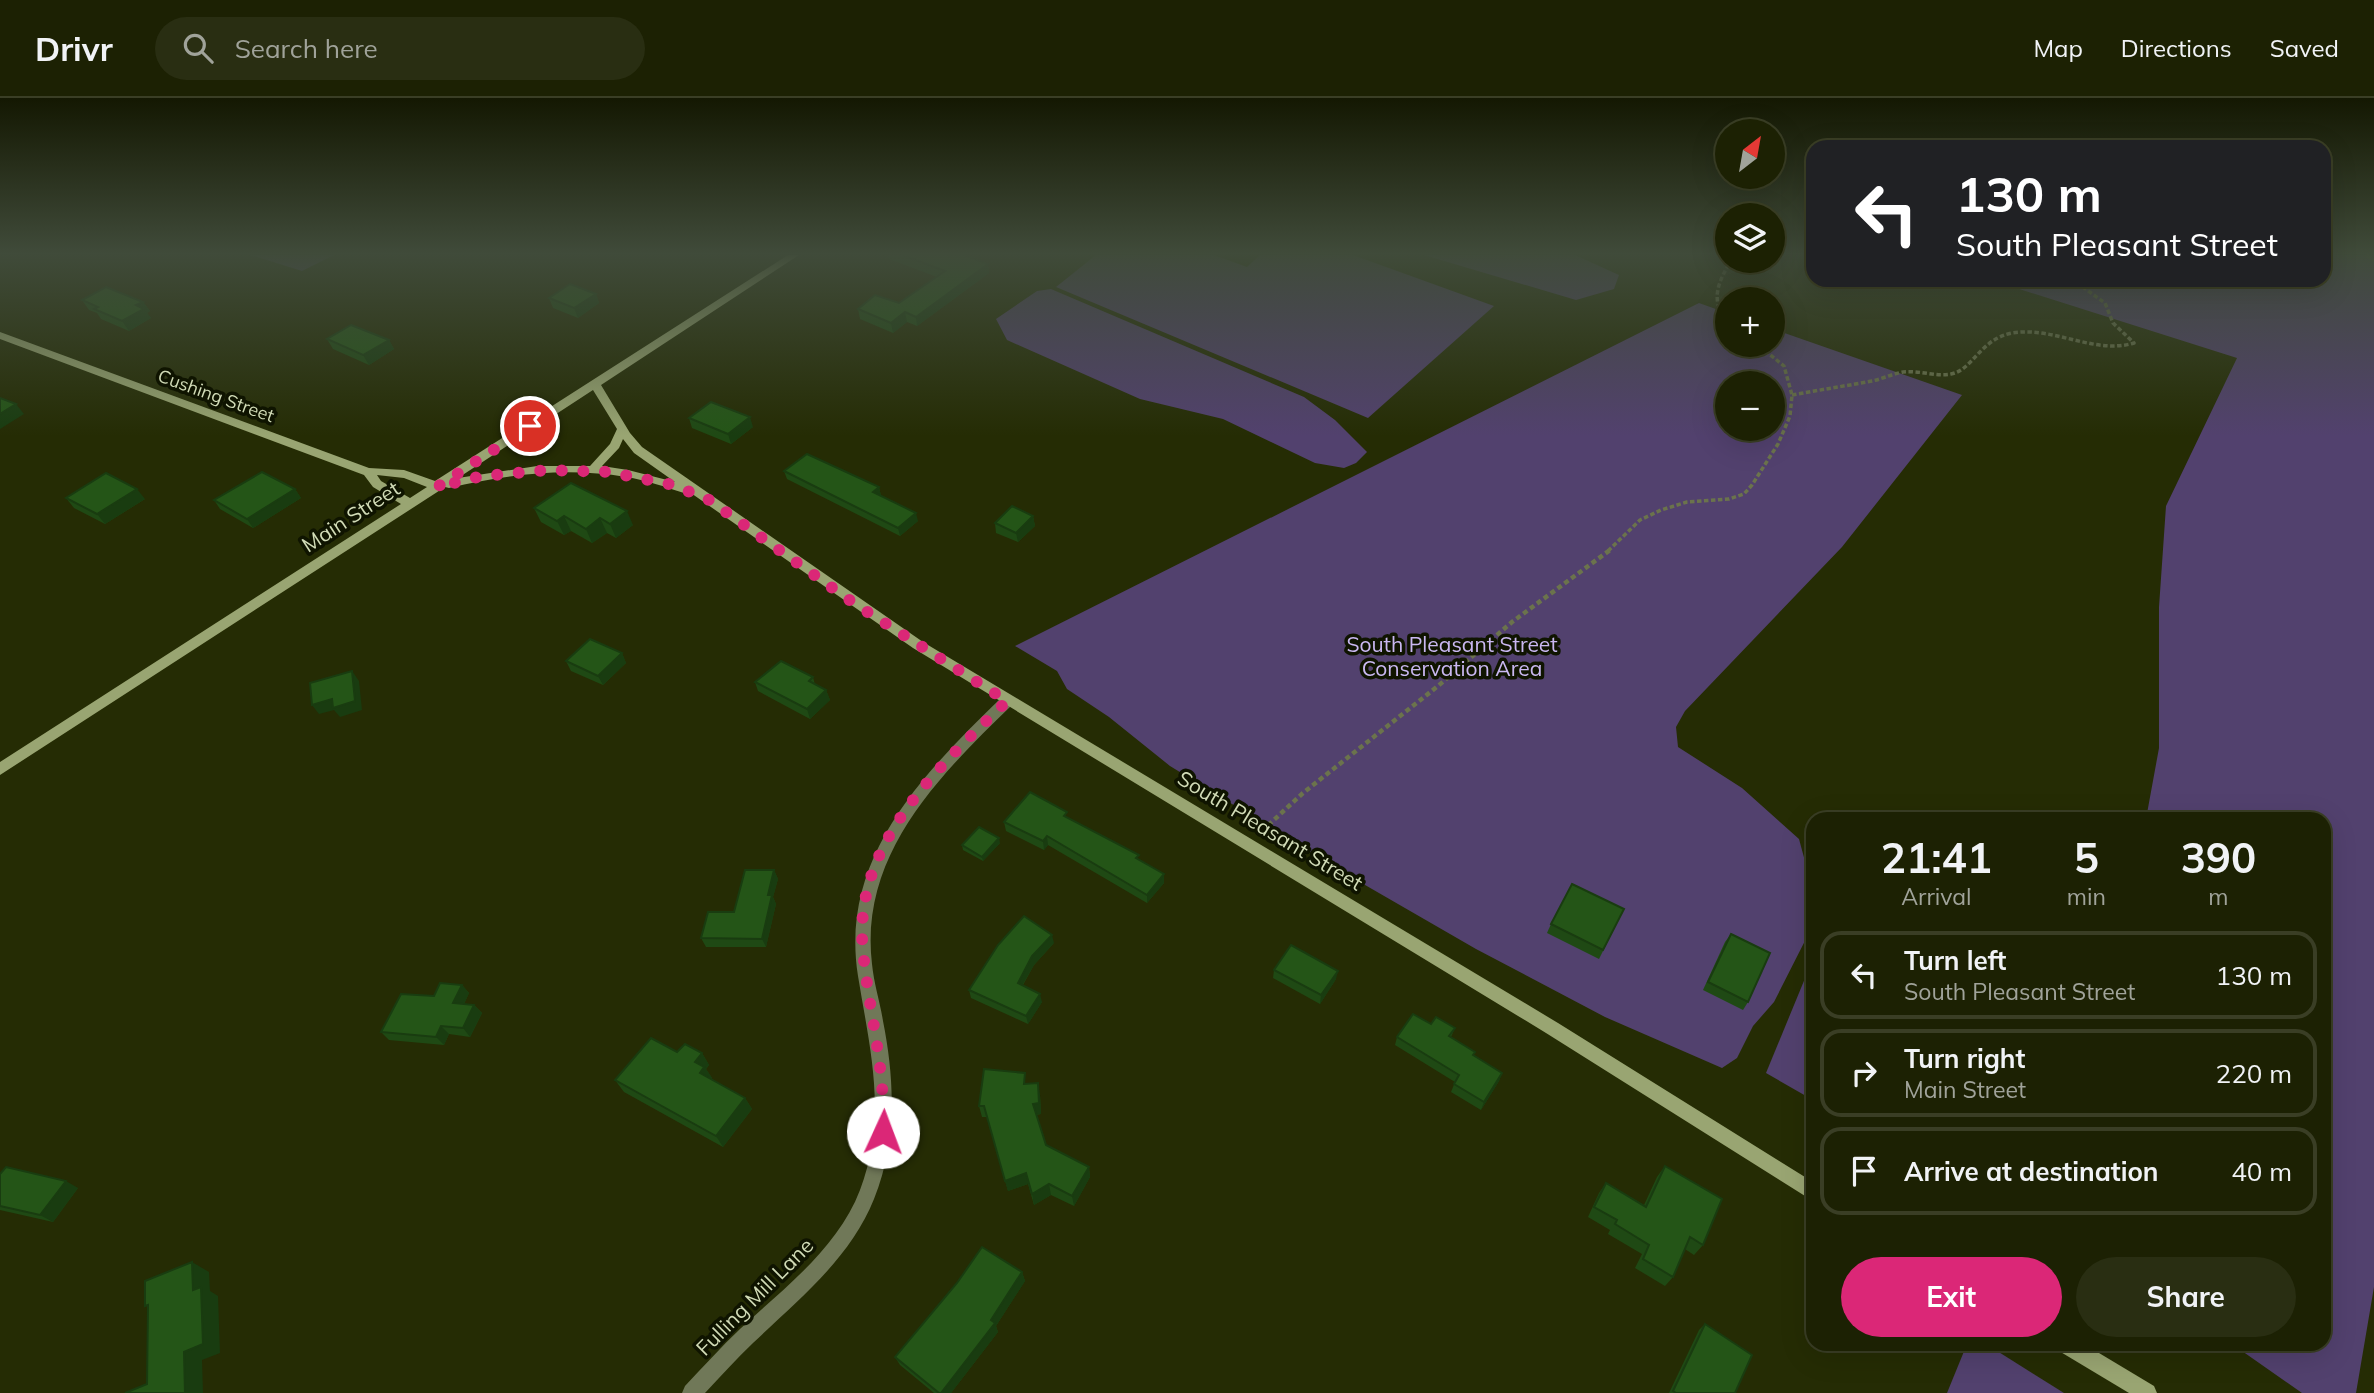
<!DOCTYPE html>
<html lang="en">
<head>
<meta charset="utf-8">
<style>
	:root { --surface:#1c2103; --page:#292e12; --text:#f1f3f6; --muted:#a0a39a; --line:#3a3e25; --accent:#db2777 }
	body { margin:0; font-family:Mulish,sans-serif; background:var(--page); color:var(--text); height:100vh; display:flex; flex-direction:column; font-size:26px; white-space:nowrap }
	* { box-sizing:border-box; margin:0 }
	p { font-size:23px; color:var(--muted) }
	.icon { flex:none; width:38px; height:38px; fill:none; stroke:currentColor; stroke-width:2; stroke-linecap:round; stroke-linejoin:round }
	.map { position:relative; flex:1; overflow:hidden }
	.sheet { position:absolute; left:1806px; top:714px; width:525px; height:539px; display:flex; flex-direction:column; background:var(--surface); border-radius:21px; box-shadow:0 7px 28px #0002,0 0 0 2px var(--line) }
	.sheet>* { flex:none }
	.top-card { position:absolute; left:1806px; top:42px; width:525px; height:147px; border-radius:21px; box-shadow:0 7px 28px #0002,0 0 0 2px var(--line); background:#202124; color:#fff; overflow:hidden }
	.needle { width:46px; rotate:31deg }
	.buttons { position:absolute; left:1715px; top:21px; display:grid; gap:14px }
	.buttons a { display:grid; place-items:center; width:70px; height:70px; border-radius:50%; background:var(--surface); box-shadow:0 7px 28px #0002,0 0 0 2px var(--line); font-size:35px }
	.pin { position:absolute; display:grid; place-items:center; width:60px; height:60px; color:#fff; margin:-30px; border:4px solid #fff; border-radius:50%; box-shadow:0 2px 7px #0007 }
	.me { position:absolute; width:77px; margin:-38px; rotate:2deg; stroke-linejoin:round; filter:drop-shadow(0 0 5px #0008) }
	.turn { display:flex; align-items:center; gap:24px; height:147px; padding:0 35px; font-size:32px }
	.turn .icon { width:91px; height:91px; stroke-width:2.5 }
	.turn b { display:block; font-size:49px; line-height:60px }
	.eta { display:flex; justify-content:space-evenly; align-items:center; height:119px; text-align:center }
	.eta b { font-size:42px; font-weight:700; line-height:49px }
	.primary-button { display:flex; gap:14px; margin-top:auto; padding:14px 35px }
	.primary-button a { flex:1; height:80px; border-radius:42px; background:var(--accent); color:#fff; font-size:28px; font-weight:700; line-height:80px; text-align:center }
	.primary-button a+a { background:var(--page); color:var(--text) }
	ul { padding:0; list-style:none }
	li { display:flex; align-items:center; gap:21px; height:88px; margin:0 14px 10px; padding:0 21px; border:4px solid var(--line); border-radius:21px }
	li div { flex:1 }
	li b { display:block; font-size:26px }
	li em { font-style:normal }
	header { display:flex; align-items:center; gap:42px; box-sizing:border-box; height:98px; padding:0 35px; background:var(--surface); border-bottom:2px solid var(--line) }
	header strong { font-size:33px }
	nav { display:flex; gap:38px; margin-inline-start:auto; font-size:24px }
	.search { width:490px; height:63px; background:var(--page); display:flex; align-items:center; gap:18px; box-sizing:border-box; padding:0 24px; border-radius:38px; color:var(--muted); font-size:26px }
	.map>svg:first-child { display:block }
</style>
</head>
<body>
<header>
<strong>Drivr</strong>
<div class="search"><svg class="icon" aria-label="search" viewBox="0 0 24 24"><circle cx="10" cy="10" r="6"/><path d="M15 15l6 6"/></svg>Search here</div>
<nav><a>Map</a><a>Directions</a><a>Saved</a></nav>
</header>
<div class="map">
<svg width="2374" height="1295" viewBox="0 0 2374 1295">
	<rect width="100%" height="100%" fill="#252c04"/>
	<g fill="#52416e" fill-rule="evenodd">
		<path d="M251,157H334L302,173Z"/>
		<path d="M1096,157H1214L1247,169L1260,157H1353L1494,208L1368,320L1056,189Z"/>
		<path d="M1424,157H1575L1619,177L1614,191L1576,202Z"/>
		<path d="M2324,157H2374V1189L2356,1295H2302L2232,1246H2324V721H2146L2159,650V509L2166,408L2237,260L1991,182H2324Z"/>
		<path d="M1051,191L1304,299L1335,322L1367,354L1356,365L1344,370L1315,365L1223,321L1140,301L1007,242L996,221L1037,193Z"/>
		<path d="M1699,205L1727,215V247H1773V231L1962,297L1842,449L1685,613L1676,629L1678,649L1742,690L1799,741L1812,789V829L1774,904L1753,928L1737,960L1722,970L1605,919L1476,851L1346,776L1170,668L1109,619L1067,591L1057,573L1015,548ZM1727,285H1773V331H1727Z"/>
		<path d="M1813,861V1002L1766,975Z"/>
		<path d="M1967,1246H1986L2064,1295H1947Z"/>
	</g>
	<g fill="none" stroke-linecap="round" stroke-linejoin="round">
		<g stroke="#6b734c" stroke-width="3.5" stroke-dasharray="4.5 2.5" stroke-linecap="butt">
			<path d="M2367,157L2374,162"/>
			<path d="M1727,222C1709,203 1719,182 1731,163"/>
			<path d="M1792,297C1819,292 1845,288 1872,283C1882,281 1892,276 1903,274C1919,272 1936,279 1951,276C1973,272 1980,241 2012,235C2054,228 2094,257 2134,245L2113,225L2105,205L2073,182"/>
			<path d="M1608,453L1640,422L1661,412L1687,404L1729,401L1744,396L1752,387L1778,346L1790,318L1792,297L1784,268L1758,247"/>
		</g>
		<path stroke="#6b734c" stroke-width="4.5" stroke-dasharray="5 3.5" stroke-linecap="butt" d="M1262,733L1303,695L1438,588L1512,524L1610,452"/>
		<path fill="#707858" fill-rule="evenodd" d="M1007,598L1012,599L1014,603L1012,607C940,677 859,756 872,866C874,886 880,904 883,923C895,983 897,1044 874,1101C850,1161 798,1202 753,1245C736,1261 721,1278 705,1295H682L685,1288C703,1269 721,1249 740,1231C784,1190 838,1150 860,1092C888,1018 870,952 858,878C839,759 924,675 1002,599Z"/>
		<g fill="#99a572" fill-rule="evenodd">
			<path d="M788,157H799L601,287L630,335L642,349L923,544L1558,925L1813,1084V1103L1546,935L913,550L688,393L684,395C665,389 646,382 626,379C567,369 508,376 449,390L445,389L0,677V664L401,406L373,389L364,377L0,241V234L369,370L404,372L435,383ZM593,292L617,331L610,346L590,368H537L458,380ZM623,341L634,355L675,384L628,372L602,368L619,350ZM377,377L404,380L427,389L410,400L381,383Z"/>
			<path d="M2056,1246H2084L2154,1288L2157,1295H2129L2059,1253Z"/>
		</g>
	</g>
	<g fill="#1f4914">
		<path d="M888,157H964L988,166L989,175L917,228L907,224L893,235L860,221L858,211L899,205L937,179L889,161Z"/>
		<path d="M596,196L599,205L578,220L553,210L549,200Z"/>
		<path d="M82,202L143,204L150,213L147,215L151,220L129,233L101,221L97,215L89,212Z"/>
		<path d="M327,241L389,242L394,251L369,267L333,251Z"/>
		<path d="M689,320L753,329L731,346L692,330Z"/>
		<path d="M784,373L879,389L881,398L918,423L900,438L787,381Z"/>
		<path d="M571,385L633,427L616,440L607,435L592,445L571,433L564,437L541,424L534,410Z"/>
		<path d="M295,391L301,400L253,430L220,411L214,402Z"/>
		<path d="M66,400L145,401L105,426L74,410Z"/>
		<path d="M1033,418L1035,428L1018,444L996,435L995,425Z"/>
		<path d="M622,555L626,565L603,587L571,573L566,563Z"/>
		<path d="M813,579L815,587L826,592L830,602L810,621L758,593L755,584Z"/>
		<path d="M1068,720L1164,776V785L1147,805L1048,747L1044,752L1006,733L1004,724Z"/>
		<path d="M1000,745L983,763L963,752L962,747Z"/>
		<path d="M774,772L778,781L773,799L776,806L766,849H706L701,840L734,814Z"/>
		<path d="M1624,811L1599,861L1547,835L1551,826Z"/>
		<path d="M1731,836L1748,904L1743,912L1703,892L1725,844Z"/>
		<path d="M1054,845L1034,867L1023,887L1042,904L1028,926L971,900L969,892Z"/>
		<path d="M1274,872L1336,881L1320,906L1273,880Z"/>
		<path d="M462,887L469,895L464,906L474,907L482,915L470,939L449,936L444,947L389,942L381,934L434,898Z"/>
		<path d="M1431,926L1455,930L1451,939L1474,957L1502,975L1499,983L1481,1012L1451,994L1455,984L1395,947L1397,939Z"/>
		<path d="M677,954L702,955L709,967L706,971L712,980L711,981L745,1000L752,1011L723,1049L624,994L615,982Z"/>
		<path d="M1027,986L1040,997L1041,1016L1036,1017L1046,1047L1089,1069L1090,1079L1074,1108L1051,1097L1034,1107L1028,1086L1008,1093L987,1019H982L979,1008Z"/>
		<path d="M1665,1068L1703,1147L1694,1157L1685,1151L1673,1179L1665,1188L1635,1170L1642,1156L1608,1136L1610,1132L1588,1119L1599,1095L1606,1085L1644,1107L1657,1079Z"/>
		<path d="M0,1076L78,1090L53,1124L0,1112Z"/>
		<path d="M1022,1174L1025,1183L996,1228L998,1234L951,1295H934L900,1267L895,1259Z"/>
		<path d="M1705,1226L1735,1295H1669L1699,1232Z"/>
	</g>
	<g fill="#193c10">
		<path d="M988,166L989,175L917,228L916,219Z"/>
		<path d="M596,196L599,205L578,220L574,210Z"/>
		<path d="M143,204L150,213L147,215L151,220L129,233L122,223L136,207Z"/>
		<path d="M905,214L907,224L893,235L891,225Z"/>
		<path d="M389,242L394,251L369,267L363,257Z"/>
		<path d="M16,306L24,316L0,331V316Z"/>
		<path d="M750,319L753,329L731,346L728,336Z"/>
		<path d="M879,389L881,398L873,394Z"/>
		<path d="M137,391L145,401L105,426L97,416Z"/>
		<path d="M295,391L301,400L253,430L247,421Z"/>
		<path d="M627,413L633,427L616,440L610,426Z"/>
		<path d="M916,415L918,423L900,438L898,430Z"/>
		<path d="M564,418L571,433L564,437L557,423Z"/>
		<path d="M1033,418L1035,428L1018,444L1016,435Z"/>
		<path d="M600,420L607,435L592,445L586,431Z"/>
		<path d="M622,555L626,565L603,587L598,578Z"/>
		<path d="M352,573L359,583L362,612L340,619L334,612L319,616L312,607L332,601Z"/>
		<path d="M826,592L830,602L810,621L807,611Z"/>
		<path d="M1047,738L1048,747L1044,752L1043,743Z"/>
		<path d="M999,740L1000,745L983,763L982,759Z"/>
		<path d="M774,772L778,781L773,799L776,806L766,849L762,841L768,797Z"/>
		<path d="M1164,776V785L1147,805V797Z"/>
		<path d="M1052,837L1054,845L1034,867L1019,893L1018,885L1032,858Z"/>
		<path d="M1338,873L1336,881L1320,906L1321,897Z"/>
		<path d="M462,887L469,895L461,913L453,905Z"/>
		<path d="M1040,896L1042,904L1028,926L1026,918Z"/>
		<path d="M474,907L482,915L470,939L463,930Z"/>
		<path d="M441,928L449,936L444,947L436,939Z"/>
		<path d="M702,955L709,967L706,971L712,980L707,986L700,975L695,964Z"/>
		<path d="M1502,975L1499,983L1481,1012L1484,1004Z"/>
		<path d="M1038,985L1040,997L1041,1016L1035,1017L1033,1006Z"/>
		<path d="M745,1000L752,1011L723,1049L716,1038Z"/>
		<path d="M1089,1069L1090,1079L1074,1108L1072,1098Z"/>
		<path d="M1026,1075L1028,1086L1008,1093L1005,1083Z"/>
		<path d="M66,1083L78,1090L53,1124L40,1117Z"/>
		<path d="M1049,1086L1051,1097L1034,1107L1032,1096Z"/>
		<path d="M192,1164L209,1174L210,1193L218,1198L220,1255L202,1262L203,1295H185L184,1254L193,1192Z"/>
		<path d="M1022,1174L1025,1183L996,1228L998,1234L951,1295H941Z"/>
	</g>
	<g fill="#245517" stroke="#193c10" stroke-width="2">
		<path d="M902,157H964L988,166L916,219L905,214L891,225L858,211L875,197L899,205L945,173Z"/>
		<path d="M570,186L596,196L574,210L549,200Z"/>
		<path d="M106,189L143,204L136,207L144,211L122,223L94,211L98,209L82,202Z"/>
		<path d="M351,227L389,242L363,257L327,241Z"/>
		<path d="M0,300L16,306L0,316Z"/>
		<path d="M711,304L750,319L728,336L689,320Z"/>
		<path d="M807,356L879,389L873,394L916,415L898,430L784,373Z"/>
		<path d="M262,374L295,391L247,421L214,402Z"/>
		<path d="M106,375L137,391L97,416L66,400Z"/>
		<path d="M571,385L627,413L610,426L600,420L586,431L564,418L557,423L534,410Z"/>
		<path d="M1012,408L1033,418L1016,435L995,425Z"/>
		<path d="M590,541L622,555L598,578L566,563Z"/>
		<path d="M781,563L813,579L809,583L826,592L807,611L755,584Z"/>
		<path d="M352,573L355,603L333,610L332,601L312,607L310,585Z"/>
		<path d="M1030,694L1067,714L1064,718L1139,757L1136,760L1164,776L1147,797L1047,738L1043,743L1004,724Z"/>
		<path d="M979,729L999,740L982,759L962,747Z"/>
		<path d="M745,772H774L768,797H772L762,841L701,840L708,814H734Z"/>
		<path d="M1572,786L1624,811L1603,852L1551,826Z"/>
		<path d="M1024,818L1052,837L1032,858L1018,885L1040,896L1026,918L969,892L998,847Z"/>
		<path d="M1731,836L1770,855L1748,904L1708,884Z"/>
		<path d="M1291,847L1338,873L1321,897L1274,872Z"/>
		<path d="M440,885L462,887L453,905L474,907L463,930L441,928L436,939L381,934L401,896L434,898Z"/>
		<path d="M1413,916L1431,926L1436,919L1455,930L1449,938L1475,954L1473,957L1502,975L1484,1004L1454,986L1459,977L1397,939Z"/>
		<path d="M651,940L677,954L685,946L702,955L695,964L704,969L700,975L745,1000L716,1038L615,982Z"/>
		<path d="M984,971L1025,975L1024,986L1038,985L1039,1005L1033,1006L1046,1047L1089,1069L1072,1098L1049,1086L1032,1096L1026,1075L1005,1083L984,1008H979Z"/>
		<path d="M1665,1068L1722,1101L1703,1147L1690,1139L1673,1179L1643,1161L1649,1147L1615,1126L1617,1122L1594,1109L1606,1085L1646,1109Z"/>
		<path d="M6,1069L66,1083L40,1117L0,1108V1076Z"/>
		<path d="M982,1149L1022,1174L991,1222L995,1225L941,1295H939L895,1259L957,1185Z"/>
		<path d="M192,1164L193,1192L201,1189L203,1246L184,1254L185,1295H125L147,1286L148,1207L145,1208V1183Z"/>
		<path d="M1705,1226L1752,1257L1735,1295H1676L1673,1293Z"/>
	</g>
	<linearGradient id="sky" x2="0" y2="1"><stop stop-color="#141802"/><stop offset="0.46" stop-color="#404b3a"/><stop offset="1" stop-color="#404b3a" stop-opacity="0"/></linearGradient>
	<rect width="2374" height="338" fill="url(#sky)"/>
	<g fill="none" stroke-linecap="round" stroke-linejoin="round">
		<path stroke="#db2777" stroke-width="12" stroke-dasharray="0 21.6" d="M530,328L437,389L482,378L550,372L609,374L673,387L709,402L855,506L1007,603C938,670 852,746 863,853C869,915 886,972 883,1034"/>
	</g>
	<g text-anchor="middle" stroke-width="7" stroke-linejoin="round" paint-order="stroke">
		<g font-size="18" fill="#d1dbb6" stroke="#0f1400">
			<text transform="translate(216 298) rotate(20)" y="6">Cushing Street</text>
		</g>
		<g font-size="21" fill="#d1dbb6" stroke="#0f1400">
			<text transform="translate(351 419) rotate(-33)" y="7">Main Street</text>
			<text transform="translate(1270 733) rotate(31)" y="7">South Pleasant Street</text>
			<text transform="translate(755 1199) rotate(-45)" y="7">Fulling Mill Lane</text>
		</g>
		<g font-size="21" fill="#cab8f1" stroke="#0f1400">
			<text x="1452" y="554">South Pleasant Street<tspan x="1452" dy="24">Conservation Area</tspan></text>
		</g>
	</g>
</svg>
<div class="buttons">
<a><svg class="needle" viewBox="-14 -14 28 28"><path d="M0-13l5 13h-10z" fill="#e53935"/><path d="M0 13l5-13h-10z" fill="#a0a39a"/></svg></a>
<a><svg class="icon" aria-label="layers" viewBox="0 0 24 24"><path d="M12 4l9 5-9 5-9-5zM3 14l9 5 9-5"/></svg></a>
<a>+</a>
<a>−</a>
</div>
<div class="pin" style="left:530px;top:328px;background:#d93025"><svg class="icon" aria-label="arrive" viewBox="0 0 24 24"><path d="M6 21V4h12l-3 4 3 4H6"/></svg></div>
<svg class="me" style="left:883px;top:1034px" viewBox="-20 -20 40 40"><circle r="19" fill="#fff"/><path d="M0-13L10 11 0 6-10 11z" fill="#db2777"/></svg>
<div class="top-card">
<div class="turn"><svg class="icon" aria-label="left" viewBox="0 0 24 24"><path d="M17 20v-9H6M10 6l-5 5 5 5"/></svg><div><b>130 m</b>South Pleasant Street</div></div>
</div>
<section class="sheet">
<div class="eta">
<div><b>21:41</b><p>Arrival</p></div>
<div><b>5</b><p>min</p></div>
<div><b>390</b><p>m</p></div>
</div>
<ul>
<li><svg class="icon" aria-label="left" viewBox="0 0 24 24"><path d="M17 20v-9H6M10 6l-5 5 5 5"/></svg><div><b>Turn left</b><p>South Pleasant Street</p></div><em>130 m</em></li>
<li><svg class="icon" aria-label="right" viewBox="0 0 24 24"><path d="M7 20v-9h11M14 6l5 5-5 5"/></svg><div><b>Turn right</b><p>Main Street</p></div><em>220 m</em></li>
<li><svg class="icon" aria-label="arrive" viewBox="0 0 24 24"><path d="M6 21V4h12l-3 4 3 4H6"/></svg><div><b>Arrive at destination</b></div><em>40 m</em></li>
</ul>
<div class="primary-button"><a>Exit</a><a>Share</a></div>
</section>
</div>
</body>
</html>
